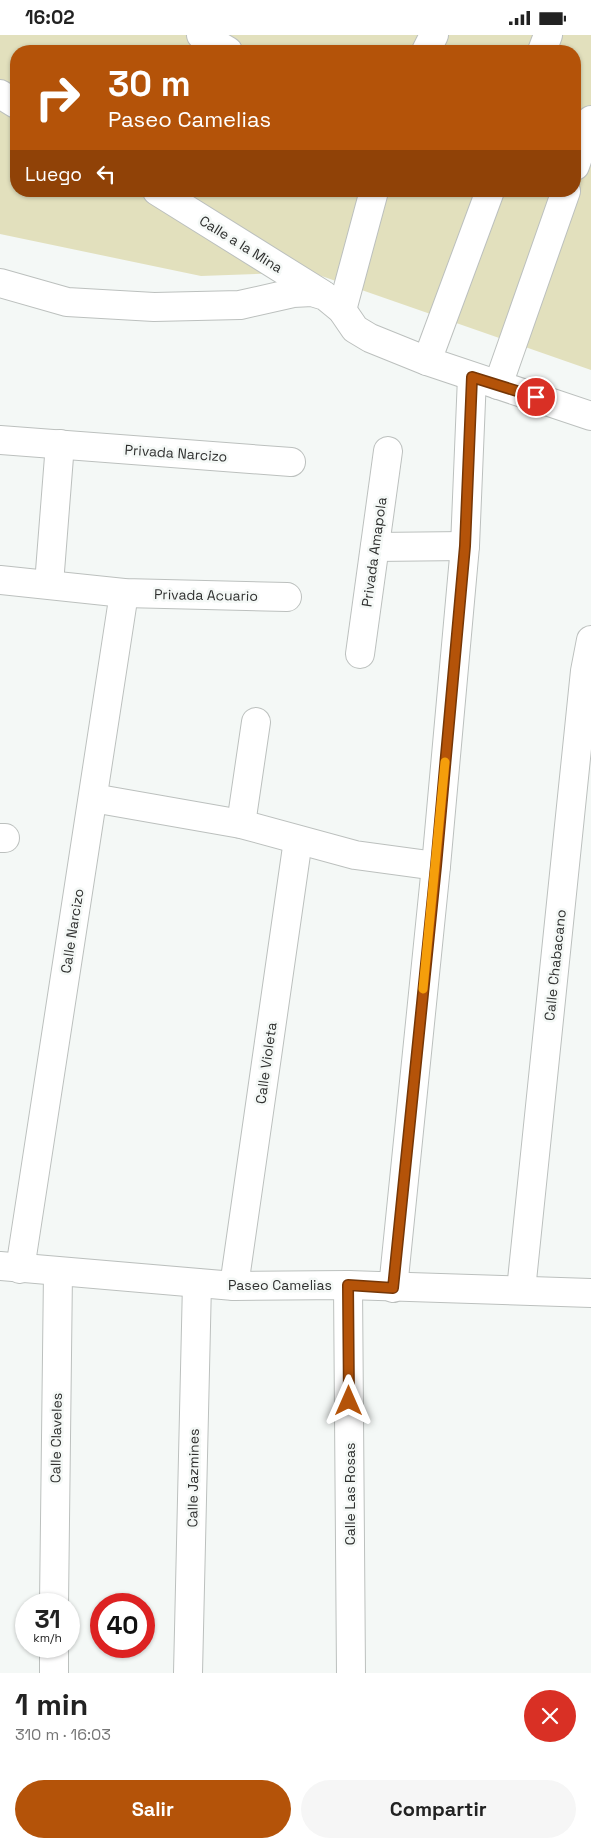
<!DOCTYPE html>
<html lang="es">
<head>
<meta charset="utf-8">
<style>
	:root { --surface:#fff; --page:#f6f6f6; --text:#222; --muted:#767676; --accent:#b45309 }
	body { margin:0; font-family:"Space Grotesk",sans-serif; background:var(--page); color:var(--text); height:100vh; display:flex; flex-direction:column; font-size:19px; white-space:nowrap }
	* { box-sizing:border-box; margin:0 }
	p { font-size:16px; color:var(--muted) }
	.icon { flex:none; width:28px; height:28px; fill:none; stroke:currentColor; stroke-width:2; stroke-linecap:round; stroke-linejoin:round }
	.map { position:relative; height:1638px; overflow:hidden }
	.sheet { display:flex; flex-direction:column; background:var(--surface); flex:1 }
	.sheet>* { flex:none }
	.hud { position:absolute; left:10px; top:10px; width:571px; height:152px; border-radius:20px; box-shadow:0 1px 4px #0004; background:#b45309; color:#fff; overflow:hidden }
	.speed { position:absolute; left:15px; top:1558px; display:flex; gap:10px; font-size:25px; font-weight:700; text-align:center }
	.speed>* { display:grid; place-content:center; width:65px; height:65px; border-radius:50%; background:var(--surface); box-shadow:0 1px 4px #0004; line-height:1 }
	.speed small { font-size:12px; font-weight:400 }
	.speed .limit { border:8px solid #d22; background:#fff; color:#111 }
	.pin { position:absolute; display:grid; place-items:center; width:42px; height:42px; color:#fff; margin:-21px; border:2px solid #fff; border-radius:50%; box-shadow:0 1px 5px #0007 }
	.me { position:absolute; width:55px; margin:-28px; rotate:0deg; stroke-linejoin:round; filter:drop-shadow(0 0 4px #0008) }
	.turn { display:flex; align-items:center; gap:18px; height:105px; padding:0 15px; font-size:22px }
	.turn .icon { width:65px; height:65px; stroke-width:2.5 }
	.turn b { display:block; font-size:35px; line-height:42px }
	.then { display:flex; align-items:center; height:48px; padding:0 15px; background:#0003; gap:10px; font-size:19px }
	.round { display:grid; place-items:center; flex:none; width:52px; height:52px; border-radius:26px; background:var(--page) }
	.headline { display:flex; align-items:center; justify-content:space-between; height:85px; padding:0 15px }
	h1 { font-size:30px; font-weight:700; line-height:38px }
	.primary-button { display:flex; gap:10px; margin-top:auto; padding:10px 15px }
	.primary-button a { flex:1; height:58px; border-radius:30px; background:var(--accent); color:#fff; font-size:20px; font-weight:700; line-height:58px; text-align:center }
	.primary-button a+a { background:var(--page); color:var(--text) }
	.status { display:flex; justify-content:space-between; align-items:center; height:35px; padding:0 25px; background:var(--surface); direction:ltr }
	.status svg { height:14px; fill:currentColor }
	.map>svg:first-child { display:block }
</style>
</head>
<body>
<div class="status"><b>16:02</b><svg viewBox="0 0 49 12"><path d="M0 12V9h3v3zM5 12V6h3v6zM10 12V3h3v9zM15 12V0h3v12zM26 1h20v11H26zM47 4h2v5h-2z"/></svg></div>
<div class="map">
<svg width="591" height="1638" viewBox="0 0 591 1638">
	<rect width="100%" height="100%" fill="#f4f8f6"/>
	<path fill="#e2e0bd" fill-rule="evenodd" d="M0,0H591V335L310,237L201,241L0,199ZM16,16H575V156H16Z"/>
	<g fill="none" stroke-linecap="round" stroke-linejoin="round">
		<g stroke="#bcc0be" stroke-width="30">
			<g id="minor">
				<path d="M201,0L228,16"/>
				<path d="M426,16L434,0"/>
				<path d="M542,16L548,0"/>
				<path d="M0,59L16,69"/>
				<path d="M575,131L591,85"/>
				<path d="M157,156L322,259"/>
				<path d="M0,248L67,267L154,272L240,270L293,258L312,257L325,261L342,275L355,294L370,303L427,326L591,381"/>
				<path d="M342,275L374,156"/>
				<path d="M427,326L490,156"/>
				<path d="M498,350L566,156"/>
				<path d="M0,405L291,427"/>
				<path d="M375,512L465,511"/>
				<path d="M0,545L124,558L287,562"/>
				<path d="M49,549L60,409"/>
				<path d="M360,619L388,416"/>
				<path d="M93,763L241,789L355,820L436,831"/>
				<path d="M241,789L256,687"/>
				<path d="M0,803H5"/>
				<path d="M0,1231L234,1251L348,1250L591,1258"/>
				<path d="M20,1234L124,558"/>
				<path d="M348,1250L351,1638"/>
				<path d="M234,1251L298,805"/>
				<path d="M393,1253L436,831L465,511L472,342"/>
				<path d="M521,1255L585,636L591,605"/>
				<path d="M54,1569L58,1237"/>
				<path d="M54,1638V1611"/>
				<path d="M188,1638L197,1248"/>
			</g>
		</g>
		<use href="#minor" stroke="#fff" stroke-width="28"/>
	</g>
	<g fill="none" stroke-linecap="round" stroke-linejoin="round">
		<g stroke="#753606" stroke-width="12">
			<path id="route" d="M349,1366L348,1250L393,1253L436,831L465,511L472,342L536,362"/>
		</g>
		<use href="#route" stroke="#b45309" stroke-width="9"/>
		<path stroke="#f59e0b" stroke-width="9" d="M423,954L445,727"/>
	</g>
	<g text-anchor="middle" stroke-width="5" stroke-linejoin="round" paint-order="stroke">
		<g font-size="14" fill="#2f302f" stroke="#f4f8f6">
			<text transform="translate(241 209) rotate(32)" y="5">Calle a la Mina</text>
			<text transform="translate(176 418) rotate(4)" y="5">Privada Narcizo</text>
			<text transform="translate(374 517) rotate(-82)" y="5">Privada Amapola</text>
			<text transform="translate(206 560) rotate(1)" y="5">Privada Acuario</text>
			<text transform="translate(72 896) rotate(-81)" y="5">Calle Narcizo</text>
			<text transform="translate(555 930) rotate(-84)" y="5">Calle Chabacano</text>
			<text transform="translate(266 1028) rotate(-82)" y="5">Calle Violeta</text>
			<text x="280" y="1255">Paseo Camelias</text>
			<text transform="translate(56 1403) rotate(-89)" y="5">Calle Claveles</text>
			<text transform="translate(193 1443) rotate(-89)" y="5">Calle Jazmines</text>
			<text transform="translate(350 1459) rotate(-90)" y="5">Calle Las Rosas</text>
		</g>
	</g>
</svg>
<div class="speed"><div>31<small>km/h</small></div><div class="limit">40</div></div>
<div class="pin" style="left:536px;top:362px;background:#d93025"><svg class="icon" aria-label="arrive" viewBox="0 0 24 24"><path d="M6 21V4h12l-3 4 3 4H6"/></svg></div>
<svg class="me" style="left:349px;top:1366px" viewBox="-20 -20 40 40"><path d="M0-17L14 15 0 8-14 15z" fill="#b45309" stroke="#fff" stroke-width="4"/></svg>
<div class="hud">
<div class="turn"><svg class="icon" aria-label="right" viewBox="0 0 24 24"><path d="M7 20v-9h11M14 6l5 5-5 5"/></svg><div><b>30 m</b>Paseo Camelias</div></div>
<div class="then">Luego<svg class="icon" aria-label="left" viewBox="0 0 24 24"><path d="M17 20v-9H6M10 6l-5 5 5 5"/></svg></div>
</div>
</div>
<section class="sheet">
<div class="headline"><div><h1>1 min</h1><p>310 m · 16:03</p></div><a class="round" style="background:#d93025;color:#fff"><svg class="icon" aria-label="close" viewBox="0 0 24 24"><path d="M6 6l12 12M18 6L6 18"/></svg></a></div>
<div class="primary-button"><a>Salir</a><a>Compartir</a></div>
</section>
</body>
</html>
